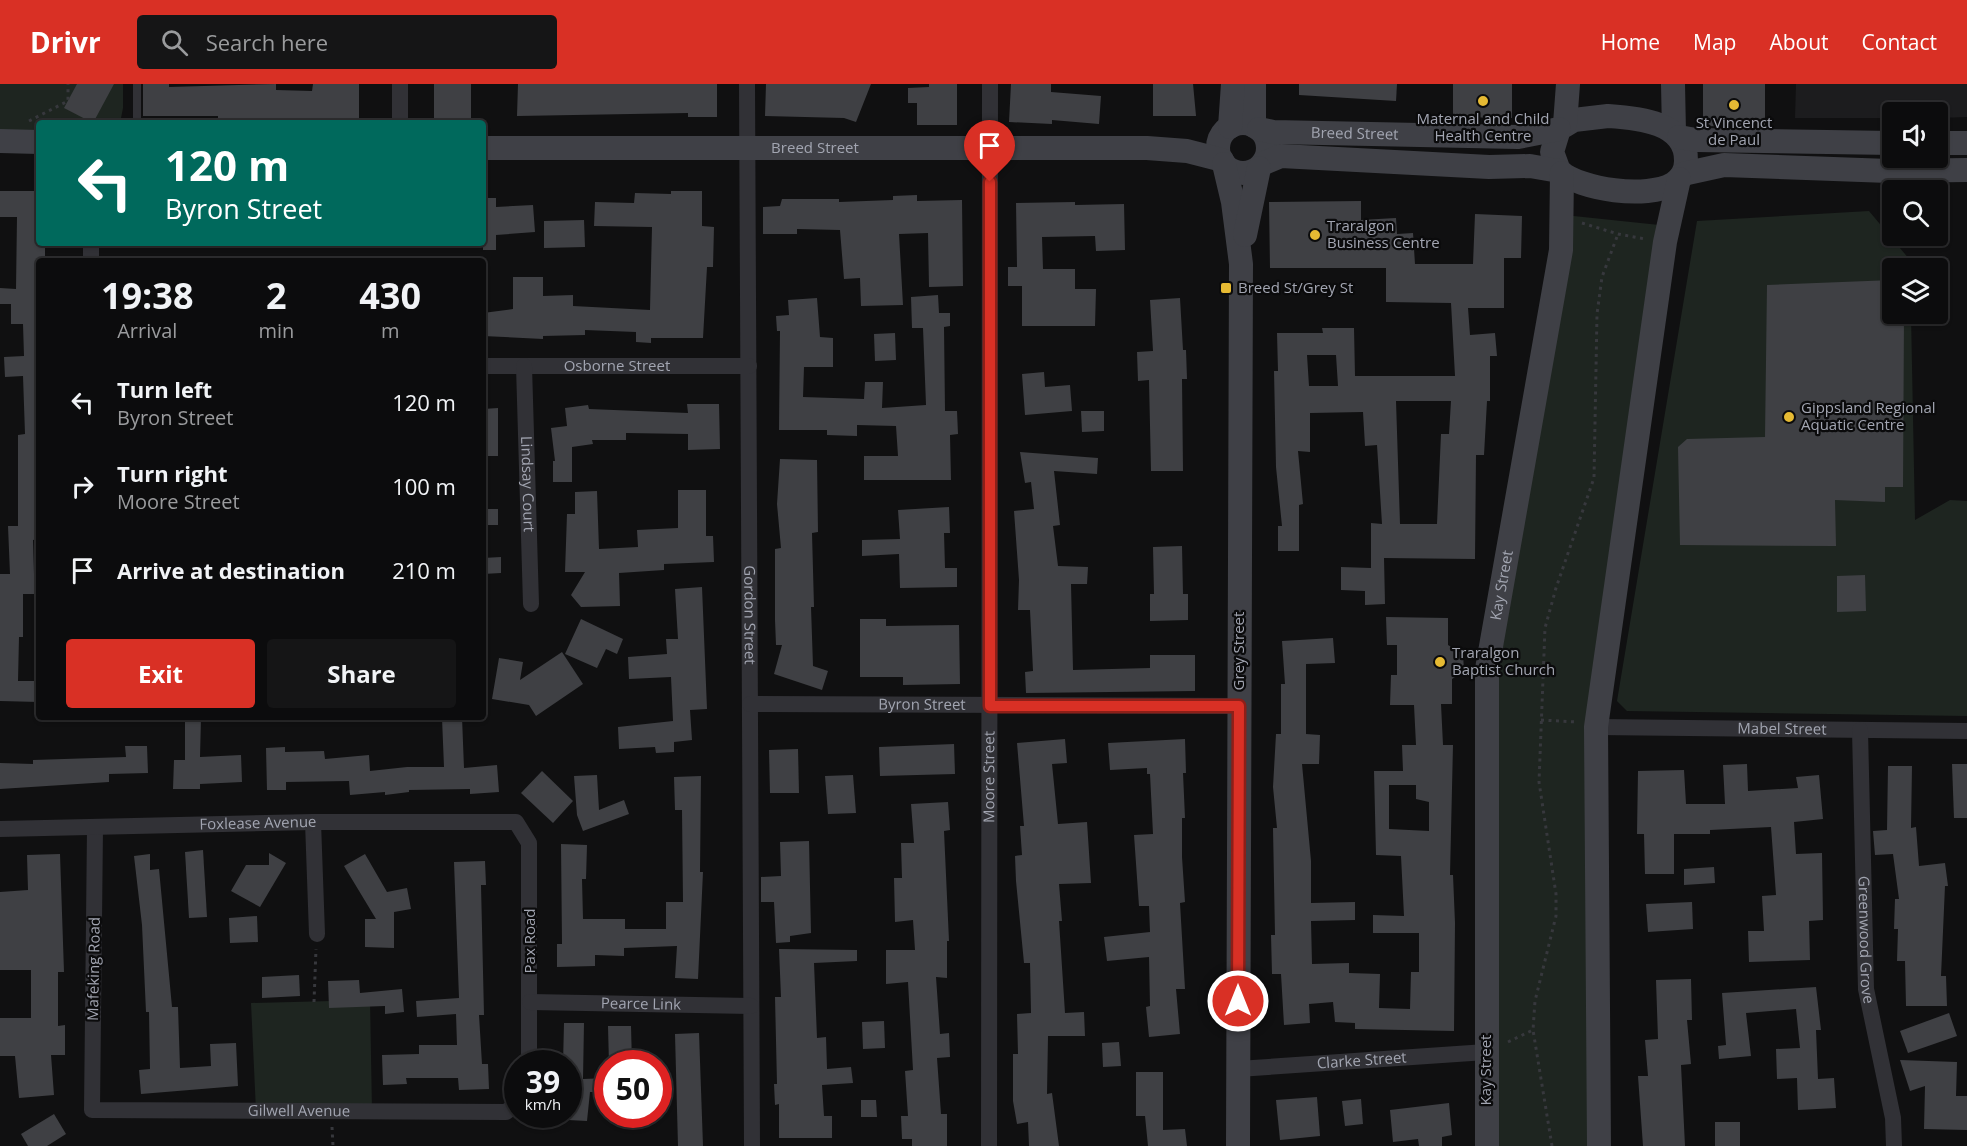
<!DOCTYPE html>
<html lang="en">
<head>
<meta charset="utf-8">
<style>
	:root { --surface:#0c0c0d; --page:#151516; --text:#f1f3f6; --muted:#9a9b9d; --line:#2c2c2e; --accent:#d93025 }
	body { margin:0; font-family:"Open Sans",sans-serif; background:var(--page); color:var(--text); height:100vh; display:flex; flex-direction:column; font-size:22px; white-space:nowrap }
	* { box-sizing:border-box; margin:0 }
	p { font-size:20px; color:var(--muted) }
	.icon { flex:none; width:33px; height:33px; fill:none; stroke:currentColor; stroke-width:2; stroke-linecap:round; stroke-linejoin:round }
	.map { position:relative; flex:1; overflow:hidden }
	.details { position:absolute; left:36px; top:174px; width:450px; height:462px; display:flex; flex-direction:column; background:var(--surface); border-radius:6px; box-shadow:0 2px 4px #0004,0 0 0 2px var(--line) }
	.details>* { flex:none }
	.top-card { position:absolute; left:36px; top:36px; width:450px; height:126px; border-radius:6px; box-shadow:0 2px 4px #0004,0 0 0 2px var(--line); background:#00695c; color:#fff; overflow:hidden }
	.controls { position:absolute; left:1882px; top:18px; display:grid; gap:12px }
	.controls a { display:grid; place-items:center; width:66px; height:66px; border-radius:6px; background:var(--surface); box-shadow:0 2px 4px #0004,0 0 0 2px var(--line); font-size:30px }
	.speed { position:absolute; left:504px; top:966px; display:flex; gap:12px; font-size:30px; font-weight:700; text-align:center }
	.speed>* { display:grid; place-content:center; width:78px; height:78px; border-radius:50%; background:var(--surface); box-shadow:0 2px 4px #0004,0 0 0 2px var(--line); line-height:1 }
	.speed small { font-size:15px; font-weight:400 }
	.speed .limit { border:9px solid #d22; background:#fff; color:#111 }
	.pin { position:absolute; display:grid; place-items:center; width:51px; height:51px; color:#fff; margin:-62px -26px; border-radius:50% 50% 50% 0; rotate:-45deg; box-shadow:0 0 6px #0007 }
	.pin .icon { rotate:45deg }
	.me { position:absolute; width:66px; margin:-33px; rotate:0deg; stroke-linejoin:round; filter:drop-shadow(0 0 4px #0008) }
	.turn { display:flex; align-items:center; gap:21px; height:126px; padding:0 30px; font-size:27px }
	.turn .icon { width:78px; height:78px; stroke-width:2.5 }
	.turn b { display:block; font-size:42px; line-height:51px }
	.eta { display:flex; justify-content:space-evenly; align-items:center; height:102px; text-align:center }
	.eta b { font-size:36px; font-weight:700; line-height:42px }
	.action { display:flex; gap:12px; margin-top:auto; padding:12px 30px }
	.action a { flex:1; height:69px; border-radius:6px; background:var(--accent); color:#fff; font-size:24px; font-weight:700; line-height:69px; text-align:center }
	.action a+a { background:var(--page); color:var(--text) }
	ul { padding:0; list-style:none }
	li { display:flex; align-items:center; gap:18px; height:84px; padding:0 30px }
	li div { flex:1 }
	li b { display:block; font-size:22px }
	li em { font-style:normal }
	header { display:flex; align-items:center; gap:36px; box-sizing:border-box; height:84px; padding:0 30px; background:var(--accent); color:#fff }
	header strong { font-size:28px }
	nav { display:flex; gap:33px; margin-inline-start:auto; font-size:21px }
	.search { width:420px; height:54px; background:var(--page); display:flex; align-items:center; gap:15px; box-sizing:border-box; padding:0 21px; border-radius:6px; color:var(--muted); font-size:22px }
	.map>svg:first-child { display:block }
</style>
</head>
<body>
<header>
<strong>Drivr</strong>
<div class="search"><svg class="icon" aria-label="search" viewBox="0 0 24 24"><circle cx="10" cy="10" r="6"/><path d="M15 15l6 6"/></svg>Search here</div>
<nav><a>Home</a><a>Map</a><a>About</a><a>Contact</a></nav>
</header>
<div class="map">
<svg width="1967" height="1062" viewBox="0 0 1967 1062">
	<rect width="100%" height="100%" fill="#101011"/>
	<path fill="#1c1c1e" d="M1796,0H1967V33L1938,34V28H1893V34H1795Z"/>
	<g fill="#1e2520">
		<path d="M0,0H123V24L120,39H39V48H0Z"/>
		<path d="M1869,127L1910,176L1911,184H1893V230H1911L1915,436L1950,416L1967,417V632L1627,627L1617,617L1697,137Z"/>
		<path d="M1564,131L1669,142L1596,643L1599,1062H1487V585Z"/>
		<path d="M370,916L372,1027H256L251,919Z"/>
	</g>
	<g fill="#3f4044" fill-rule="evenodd">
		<path d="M77,0H114L93,39L64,24Z"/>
		<path d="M143,0H169V3L276,0V6L312,7L313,0H359V39H283V34L218,35V32H143Z"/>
		<path d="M434,0H471V35L434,36Z"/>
		<path d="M518,0H717V33H688V29L517,32Z"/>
		<path d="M766,0H871L856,38L844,34L765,32Z"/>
		<path d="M929,0H957V41H917V19H908V4L929,3Z"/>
		<path d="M1011,0H1051V8L1101,12L1099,40L1052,36V40L1009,38Z"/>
		<path d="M1153,0H1193L1196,32H1153Z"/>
		<path d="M1299,0H1397L1396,17L1299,11Z"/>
		<path d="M1453,0H1512V34L1453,33Z"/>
		<path d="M1703,0H1765V43L1703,42Z"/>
		<path d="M0,107H39V159H45V177H39V455L33,456L34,490H39V510H23V553H19L18,597H39V618L0,617V490H10L8,442H18V351L25,350L23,292L5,293L4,273L24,272L23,240H11V220H0V204L16,205L17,133H0Z"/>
		<path d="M671,107H702V142L714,143L713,183H707L703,254H651V259L636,258V248L585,246V251L543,252V255L483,252V229L513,225V193H543V212L573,211V222L650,226L652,143L594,142L595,118L634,119L635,109L671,110Z"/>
		<path d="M917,111V117L962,116L963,202L929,203L928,149L899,150L903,221L861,222L860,194L844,195L840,146L797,145V150H763V123L780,122L782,115H839V118L893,116V112Z"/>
		<path d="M483,114H496V123L533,121L535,148L496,151V166H483Z"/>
		<path d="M1361,117V136L1396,134L1397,150L1413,149L1415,180H1473L1475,130L1522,132L1521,174H1504V224H1468L1470,251L1495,249L1497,272H1490V317H1487L1484,371H1476L1475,475L1384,474L1385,520L1365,521V507L1341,506V483L1371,484V439L1382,440L1377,361L1365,362L1363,328L1310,329V368L1298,367L1303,420L1299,421V467H1278V442H1282L1276,383L1274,287H1278L1277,249H1323L1322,244H1354L1355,292H1455L1451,219L1386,218V184H1270L1269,118ZM1307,271H1336L1338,302H1309ZM1396,317H1451L1449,350H1441L1437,440H1400Z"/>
		<path d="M1075,118V121L1124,120L1125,166L1096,167L1095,152L1042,153L1043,185H1075V205H1096L1095,242H1022V202H1008V183H1017L1016,119Z"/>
		<path d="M584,136L585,163L544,164V137Z"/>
		<path d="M1893,196V230H1904L1903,403H1885V418L1835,416L1836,462L1680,461L1678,363L1687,355L1765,353L1767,201Z"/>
		<path d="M938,211L939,229H950V242L944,243L945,327H957L958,350L950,351L951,396H864V372H898L896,342L857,341V352L827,351V346H779L780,247H777L776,232L789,231L788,216L817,214L820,253L833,254V283H804L803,313L864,315L865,298H883L882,324L926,321L923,244H912L911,213Z"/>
		<path d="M1180,214L1183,266H1186L1187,295H1182L1183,387H1151L1149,296L1138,297L1137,268L1153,267L1150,216Z"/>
		<path d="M895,249L896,276L875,277L874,250Z"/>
		<path d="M1044,288L1045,303L1070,301L1072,327L1025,331L1022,290Z"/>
		<path d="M687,320H719L720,365L688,366V350L626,349V356H592L593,360L572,363V398H553V377H555L551,344L567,342L565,324L588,321L589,325L688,329Z"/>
		<path d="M498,324V372H483V325Z"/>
		<path d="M1081,327H1104V347L1082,348Z"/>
		<path d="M1020,368L1098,374L1097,390L1054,387L1060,441L1053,442L1058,482L1088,483L1087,500H1071L1073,586L1150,584V571H1195V607L1026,609L1025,588L1033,587L1030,526H1018L1019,496L1014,427L1034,425L1031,398L1025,399Z"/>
		<path d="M780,375L817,376L818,448L812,449L814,523H811L813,582L828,587L822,606L774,590L782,561H776L775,536V465L781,464L777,420Z"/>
		<path d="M678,406H706V452H713L714,478L664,480V486L619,489L620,522L581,523L571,511L585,488H565L567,430H575V408L597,407L599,465L638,463L637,446L678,444Z"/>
		<path d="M949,423L950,449H944L945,484H957V503L900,504L899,470L862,472V456L900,455L898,426Z"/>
		<rect x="483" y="425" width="15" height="16"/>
		<path d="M1182,462L1183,510H1188V536L1150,537V510H1154L1153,463Z"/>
		<path d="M501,473V489L483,490V474Z"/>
		<path d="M1865,491L1866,527L1837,528V492Z"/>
		<path d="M702,503L707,625L690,626L692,656L674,658V668L656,669L655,663L619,665L618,643L673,637L671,593L629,595L628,573L667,570L666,555H678L675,505Z"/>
		<path d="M1386,533L1448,534V561L1463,570L1464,587L1452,595V620H1441L1443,661H1453L1450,791H1453L1455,839L1454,947L1355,945V939L1335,938L1333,918L1309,920L1310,939L1284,941L1281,890H1272L1271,851H1275L1273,744H1277L1273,703L1276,650H1281V600H1285L1282,557L1333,554L1335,579L1306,580V650L1320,651L1319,680H1302L1311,777V819L1355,818V836L1311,837L1312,880L1349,879V889L1380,890L1379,924L1410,925L1411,888H1419V849H1373V831L1404,832L1401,772L1376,771L1374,687H1403L1402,661H1416L1414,621H1390L1391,591H1397V561H1387ZM1389,701H1416V715L1429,718V747L1389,745Z"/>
		<path d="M581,535L623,555L617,570L606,565L597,584L565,570Z"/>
		<path d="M860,535H886V542L959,541L960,600L903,601V593H860Z"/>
		<path d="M562,568L583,600L536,632L529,621L492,615L499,574L523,578L520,596Z"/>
		<path d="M462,633L464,684L497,681L499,708L470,710V705L409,706V708L385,711V708L350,711L349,697L286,698V706H267L266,664L285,663V668L324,667L325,675L369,671L370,687L407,683H444L442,634Z"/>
		<path d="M185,634H201L200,673L241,671L242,698L200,700V705H173L174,676H185Z"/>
		<path d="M1065,655L1067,679L1052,680L1058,740L1087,738L1091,799L1059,800L1062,837H1059L1065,929L1084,928L1085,952H1048L1047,1010L1052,1009L1059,1062H1029L1028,1038L1017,1040L1013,1017V970H1018L1017,930L1031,929L1030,879H1024L1016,797L1015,772L1022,771L1020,742H1024L1017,659Z"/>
		<path d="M1185,655L1186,689H1183L1185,734H1182V773L1185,818L1180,819L1185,905H1176L1180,950L1149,953L1146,923L1150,922L1149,873L1107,877L1104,853L1150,848L1149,822H1139L1134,751L1153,750L1150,690H1147V684L1110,686L1108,659Z"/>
		<path d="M954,660L955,690L880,692L879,663Z"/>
		<path d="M125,662H147L148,689L109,690V698L0,705V679L33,680V676L126,673Z"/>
		<path d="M798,665L799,709H770L769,666Z"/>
		<path d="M1747,680L1748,707L1798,704L1796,693L1819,691L1823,735L1794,738L1796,770L1822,769L1823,836L1809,837L1810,876L1749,878L1748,847H1764L1762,812L1776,811L1771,743L1710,746V750H1674V790H1645L1644,750H1637L1638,687L1684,686L1686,720H1725L1723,681Z"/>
		<path d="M1952,680H1967V734H1954Z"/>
		<path d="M1888,682H1912L1911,744L1916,743L1919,782L1945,779L1948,802H1945L1941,892H1946L1947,922H1906L1905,877H1897L1898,845H1894L1895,815H1899L1893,770L1875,771L1873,747L1887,746Z"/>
		<path d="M542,687L573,717L553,739L521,709Z"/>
		<path d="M597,691L599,726L624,716L629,730L583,747L577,731L574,692Z"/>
		<path d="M853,691L856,729L828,730L825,692Z"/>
		<path d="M701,692L700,788H703L698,895L675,894L677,862L624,864V872L595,871V882L557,883V860H562L561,760L587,761L586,795H582L583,835H625V845H666V818H683L682,726H675L674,693Z"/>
		<path d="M948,718L950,746L944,747L949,857H947V894L936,893L940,950L949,949L950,973L937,974L941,1030H947V1062H912V1055H902L901,1032H908L905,987L913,986L908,898L886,900V866H915L913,836L895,838L894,794H902L901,759H914L911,720Z"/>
		<path d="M809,757L811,849L790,852V858L776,859L774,818H761V793L781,792L780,758Z"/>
		<path d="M203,766L207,833L189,834L185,768Z"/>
		<path d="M269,769L286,779L260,823L231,807L246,781H269Z"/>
		<path d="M60,770L64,888H58V942L65,941V971H51L54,1011L19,1014L15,972H0V934H31V886H0V808L28,806L27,771Z"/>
		<path d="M150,770V786L159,785L172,923H178L180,984L211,982L210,960L236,959L238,1002L141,1010L139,986L150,985L149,928H146L142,841L134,772Z"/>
		<path d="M365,770L387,808L407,804L411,825L394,828V864L365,863V835H376L344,782Z"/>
		<path d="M485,777L486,801H481L484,931H479L482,980H488L489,1005L459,1006L458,994H406L407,1000L383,1001L382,971L419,970V961H457L456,930L417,933L416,917L459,914L454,778Z"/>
		<path d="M1714,783L1715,799L1684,801V785Z"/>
		<path d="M1692,818L1693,845L1648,848L1646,820Z"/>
		<path d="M257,832L258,858L230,859L229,834Z"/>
		<path d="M779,865L857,866V877L814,879L817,954L826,953L827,985L851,983L853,999L822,1001L824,1032H832V1054H779V1020L775,1021L774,1000H777L775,913H781Z"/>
		<path d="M299,891L300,912L262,914V893Z"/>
		<path d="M1691,895L1692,936H1687L1691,980L1681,981L1685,1062H1643L1638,992H1648L1645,956L1658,955L1656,896Z"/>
		<path d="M359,896L360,909L402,905L404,928L385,930V922L329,924L328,897Z"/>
		<path d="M1816,903L1821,946H1816L1818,995L1834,994L1836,1024L1798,1026L1797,994L1777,995L1776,965L1800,964L1796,925L1746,929L1751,972L1719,975L1718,962L1726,961L1722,909Z"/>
		<path d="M1949,929L1957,952L1908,969L1900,947Z"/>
		<path d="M884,937L885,964L863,965L862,938Z"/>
		<path d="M564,939H584L583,995L608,994V1008H590L587,1037L568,1036V980H563Z"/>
		<path d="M608,942H631L632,980H609Z"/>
		<path d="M699,949L703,1062H678L675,950Z"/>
		<path d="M1119,958L1121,982L1103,983L1102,959Z"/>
		<path d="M1900,976L1957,978L1956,1012H1967V1046L1924,1045L1925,1002L1910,1007Z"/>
		<path d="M1136,988H1163V1046L1185,1045L1187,1062H1148L1145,1032H1136Z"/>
		<path d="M1317,1013L1320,1052L1280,1056L1276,1016Z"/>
		<path d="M1361,1015L1363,1040L1345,1042L1342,1017Z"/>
		<path d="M861,1016H876L877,1033H861Z"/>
		<path d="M1449,1019L1452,1051L1442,1053V1062H1419L1418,1055L1393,1058L1390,1026Z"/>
		<path d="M54,1030L66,1050L47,1062H28L21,1050Z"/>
		<rect x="1715" y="1038" width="25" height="24"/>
	</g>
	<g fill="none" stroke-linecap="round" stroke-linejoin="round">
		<g stroke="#37383d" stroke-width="3" stroke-dasharray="3 4.5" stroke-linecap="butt">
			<path d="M29,37L68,17V0"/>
			<path d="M1582,139L1618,150L1645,155"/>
			<path d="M1541,636L1577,638"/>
			<path d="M314,918L316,865"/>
			<path d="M1508,958L1533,946"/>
			<path d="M332,1043L333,1062"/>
			<path d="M1552,1062L1533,946L1535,917L1556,832V810L1539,698L1545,544L1556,504L1594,394L1597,230L1602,193L1618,150"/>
		</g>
		<path stroke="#313136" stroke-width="8" d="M137,39V0"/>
		<g stroke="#313136" stroke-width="16">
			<path id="s1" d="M747,0L752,1062"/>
			<path d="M400,39V0"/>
			<path d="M91,159V177"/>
			<path id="s2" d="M483,282H749"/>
			<path id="s3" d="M524,282L531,520"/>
			<path id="s4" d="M750,620L1239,622"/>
			<path id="s5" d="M1596,643L1967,647"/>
			<path id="s6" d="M1860,646L1866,905L1893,1034L1894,1062"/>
			<path d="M313,738L317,850"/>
			<path id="s7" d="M95,744L92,1026L506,1028L518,1019"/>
			<path id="s8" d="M0,745L313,738H516L529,759V980"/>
			<path id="s9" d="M530,918L751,922"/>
			<path id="s10" d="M1238,985L1486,968"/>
			<path id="s11" d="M989,1062L990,0"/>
		</g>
		<g stroke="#3f4046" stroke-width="24">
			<path d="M1673,0L1674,48"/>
			<path d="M1608,32C1638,34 1687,38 1686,77C1686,87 1681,95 1673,100C1647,115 1581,106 1559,87L1552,68L1559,45L1574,36Z"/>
			<circle cx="1243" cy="64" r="25"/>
			<path d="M1565,40L1568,0"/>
			<path d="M1254,42V0"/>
			<path d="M1230,43L1233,0"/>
			<path id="s12" d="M1259,45L1273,48L1518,53L1559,45"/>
			<path d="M1679,53L1696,56L1893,59"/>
			<path d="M0,57L39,58"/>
			<path d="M1938,59H1967"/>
			<path id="s13" d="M483,64H1147L1187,67L1222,76"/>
			<path d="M1264,79L1281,72L1489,83L1530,82L1559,87"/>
			<path d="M1224,80L1233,118L1241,180L1238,1062"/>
			<path d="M1683,90L1724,81L1889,87L1967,86"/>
			<path d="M1245,151L1259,84"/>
			<path id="s14" d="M1487,1062V585L1561,166L1562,89"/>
			<path d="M1599,1062L1596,643L1665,158L1679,95"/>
		</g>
	</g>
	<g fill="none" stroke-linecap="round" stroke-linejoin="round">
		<g stroke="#8d1f18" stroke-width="15">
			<path id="route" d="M990,98V622H1239L1238,917"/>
		</g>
		<use href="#route" stroke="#d93025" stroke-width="10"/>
	</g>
	<g fill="#e6ba33" stroke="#0b0b0c" stroke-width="2">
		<circle cx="1483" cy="17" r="6"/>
		<circle cx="1734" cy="21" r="6"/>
		<circle cx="1315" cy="151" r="6"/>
		<rect x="1220" y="198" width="12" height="12" rx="3"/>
		<circle cx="1789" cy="333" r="6"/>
		<circle cx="1440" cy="578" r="6"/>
	</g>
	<g text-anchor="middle" stroke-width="4.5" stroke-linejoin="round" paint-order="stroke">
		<g font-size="15" fill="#a2a5b1" stroke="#0b0b0c" text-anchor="start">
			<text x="1483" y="40" text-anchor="middle">Maternal and Child<tspan x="1483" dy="17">Health Centre</tspan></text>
			<text x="1734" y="44" text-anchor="middle">St Vincenct<tspan x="1734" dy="17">de Paul</tspan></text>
			<text x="1327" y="147">Traralgon<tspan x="1327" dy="17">Business Centre</tspan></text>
			<text x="1238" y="209">Breed St/Grey St</text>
			<text x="1801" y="329">Gippsland Regional<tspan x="1801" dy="17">Aquatic Centre</tspan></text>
			<text x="1452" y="574">Traralgon<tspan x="1452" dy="17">Baptist Church</tspan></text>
		</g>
		<g font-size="15" fill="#a2a5b1" stroke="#0b0b0c">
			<text dy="5" stroke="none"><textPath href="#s12" startOffset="96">Breed Street</textPath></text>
			<text dy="5" stroke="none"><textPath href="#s13" startOffset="332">Breed Street</textPath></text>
			<text dy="5" stroke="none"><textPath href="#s2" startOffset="134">Osborne Street</textPath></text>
			<text dy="5" stroke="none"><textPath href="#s3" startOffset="118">Lindsay Court</textPath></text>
			<text dy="5" stroke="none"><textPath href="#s14" startOffset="562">Kay Street</textPath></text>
			<text dy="5" stroke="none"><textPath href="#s1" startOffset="531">Gordon Street</textPath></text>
			<text transform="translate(1239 567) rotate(-90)" y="5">Grey Street</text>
			<text dy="5" stroke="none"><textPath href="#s4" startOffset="172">Byron Street</textPath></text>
			<text dy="5" stroke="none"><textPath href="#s5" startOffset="186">Mabel Street</textPath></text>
			<text dy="5" stroke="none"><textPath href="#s11" startOffset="369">Moore Street</textPath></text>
			<text dy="5" stroke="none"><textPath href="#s8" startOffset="258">Foxlease Avenue</textPath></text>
			<text dy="5" stroke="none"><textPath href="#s6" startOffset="210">Greenwood Grove</textPath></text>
			<text transform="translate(530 857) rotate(-90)" y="5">Pax Road</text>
			<text transform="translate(94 885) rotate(-89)" y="5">Mafeking Road</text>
			<text dy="5" stroke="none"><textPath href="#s9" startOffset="111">Pearce Link</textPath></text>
			<text dy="5" stroke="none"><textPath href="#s10" startOffset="124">Clarke Street</textPath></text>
			<text transform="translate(1486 986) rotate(-90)" y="5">Kay Street</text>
			<text dy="5" stroke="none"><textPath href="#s7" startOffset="489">Gilwell Avenue</textPath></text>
		</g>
	</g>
</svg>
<div class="controls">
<a><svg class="icon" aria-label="sound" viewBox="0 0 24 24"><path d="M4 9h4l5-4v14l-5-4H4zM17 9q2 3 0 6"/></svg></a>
<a><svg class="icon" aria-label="search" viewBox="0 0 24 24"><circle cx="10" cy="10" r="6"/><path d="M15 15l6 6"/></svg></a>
<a><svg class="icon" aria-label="layers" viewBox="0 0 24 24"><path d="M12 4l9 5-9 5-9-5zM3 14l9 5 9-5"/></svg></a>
</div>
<div class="speed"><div>39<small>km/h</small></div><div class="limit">50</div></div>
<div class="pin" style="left:990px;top:98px;background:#d93025"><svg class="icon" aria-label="arrive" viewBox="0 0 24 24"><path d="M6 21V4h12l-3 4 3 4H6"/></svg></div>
<svg class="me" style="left:1238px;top:917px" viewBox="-20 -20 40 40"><circle r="17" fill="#d93025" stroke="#fff" stroke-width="3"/><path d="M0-11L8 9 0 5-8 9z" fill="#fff"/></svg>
<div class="top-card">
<div class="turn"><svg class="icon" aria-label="left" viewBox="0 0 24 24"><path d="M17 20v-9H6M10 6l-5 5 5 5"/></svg><div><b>120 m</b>Byron Street</div></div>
</div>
<section class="details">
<div class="eta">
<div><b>19:38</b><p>Arrival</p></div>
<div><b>2</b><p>min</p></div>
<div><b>430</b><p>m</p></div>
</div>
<ul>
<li><svg class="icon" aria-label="left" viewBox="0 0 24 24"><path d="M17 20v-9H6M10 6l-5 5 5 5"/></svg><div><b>Turn left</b><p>Byron Street</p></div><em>120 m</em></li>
<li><svg class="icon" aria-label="right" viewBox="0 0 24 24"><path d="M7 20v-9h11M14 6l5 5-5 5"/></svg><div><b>Turn right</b><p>Moore Street</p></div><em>100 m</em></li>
<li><svg class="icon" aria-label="arrive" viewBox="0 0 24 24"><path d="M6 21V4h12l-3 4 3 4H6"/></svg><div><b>Arrive at destination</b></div><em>210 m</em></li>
</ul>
<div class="action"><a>Exit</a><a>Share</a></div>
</section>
</div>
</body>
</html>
